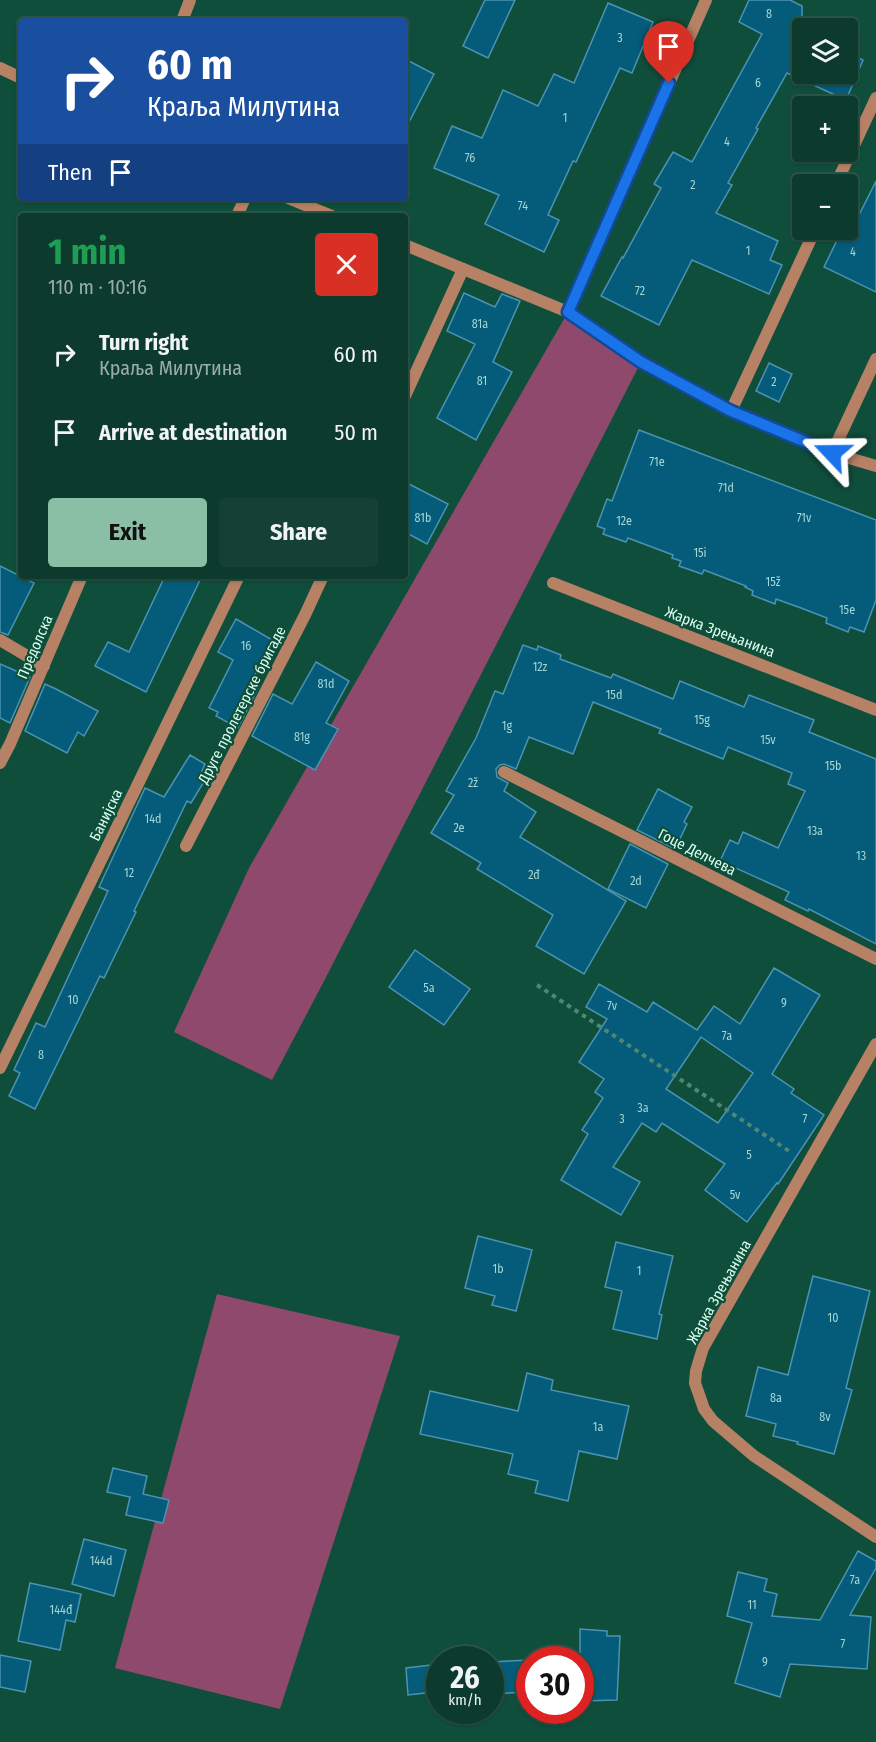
<!DOCTYPE html>
<html lang="en">
<head>
<meta charset="utf-8">
<style>
	:root { --surface:#0c3a2d; --page:#154135; --text:#f1f3f6; --muted:#9aadaa; --line:#2c5449; --accent:#8abfa5 }
	body { margin:0; font-family:"Fira Sans Condensed",sans-serif; background:var(--page); color:var(--text); height:100vh; display:flex; flex-direction:column; font-size:22px; white-space:nowrap }
	* { box-sizing:border-box; margin:0 }
	p { font-size:20px; color:var(--muted) }
	.icon { flex:none; width:33px; height:33px; fill:none; stroke:currentColor; stroke-width:2; stroke-linecap:round; stroke-linejoin:round }
	.map { position:relative; flex:1; overflow:hidden }
	.side { position:absolute; left:18px; top:213px; width:390px; height:366px; display:flex; flex-direction:column; background:var(--surface); border-radius:6px; box-shadow:0 2px 4px #0004,0 0 0 2px var(--line) }
	.side>* { flex:none }
	.top-card { position:absolute; left:18px; top:18px; width:390px; height:183px; border-radius:6px; box-shadow:0 2px 4px #0004,0 0 0 2px var(--line); background:#1a4fa0; color:#fff; overflow:hidden }
	.tools { position:absolute; left:792px; top:18px; display:grid; gap:12px }
	.tools a { display:grid; place-items:center; width:66px; height:66px; border-radius:6px; background:var(--surface); box-shadow:0 2px 4px #0004,0 0 0 2px var(--line); font-size:30px }
	.speed { position:absolute; left:426px; top:1646px; display:flex; gap:12px; font-size:30px; font-weight:700; text-align:center }
	.speed>* { display:grid; place-content:center; width:78px; height:78px; border-radius:50%; background:var(--surface); box-shadow:0 2px 4px #0004,0 0 0 2px var(--line); line-height:1 }
	.speed small { font-size:15px; font-weight:400 }
	.speed .limit { border:9px solid #d22; background:#fff; color:#111 }
	.pin { position:absolute; display:grid; place-items:center; width:51px; height:51px; color:#fff; margin:-62px -26px; border-radius:50% 50% 50% 0; rotate:-45deg; box-shadow:0 0 6px #0007 }
	.pin .icon { rotate:45deg }
	.me { position:absolute; width:66px; margin:-33px; rotate:293deg; stroke-linejoin:round; filter:drop-shadow(0 0 4px #0008) }
	.turn { display:flex; align-items:center; gap:21px; height:126px; padding:0 30px; font-size:27px }
	.turn .icon { width:78px; height:78px; stroke-width:2.5 }
	.turn b { display:block; font-size:42px; line-height:51px }
	.then { display:flex; align-items:center; height:57px; padding:0 30px; background:#0003; gap:12px; font-size:22px }
	.round { display:grid; place-items:center; flex:none; width:63px; height:63px; border-radius:6px; background:var(--page) }
	.overview { display:flex; align-items:center; justify-content:space-between; height:102px; padding:0 30px }
	h1 { font-size:36px; font-weight:700; line-height:45px; color:#1e9e55 }
	.action { display:flex; gap:12px; margin-top:auto; padding:12px 30px }
	.action a { flex:1; height:69px; border-radius:6px; background:var(--accent); color:#111; font-size:24px; font-weight:700; line-height:69px; text-align:center }
	.action a+a { background:var(--page); color:var(--text) }
	ul { padding:0; list-style:none }
	li { display:flex; align-items:center; gap:18px; height:78px; padding:0 30px }
	li div { flex:1 }
	li b { display:block; font-size:22px }
	li em { font-style:normal }
	.map>svg:first-child { display:block }
</style>
</head>
<body>
<div class="map">
<svg width="876" height="1742" viewBox="0 0 876 1742">
	<rect width="100%" height="100%" fill="#104e3c"/>
	<g fill="#8f496d">
		<path d="M568,312L641,362L323,983L272,1080L174,1032L249,868Z"/>
		<path d="M217,1294L400,1336L280,1709L115,1668Z"/>
	</g>
	<g fill="#045c7a" stroke="#4b93b3" stroke-width="1.5" fill-rule="evenodd">
		<path d="M485,0H515L488,58L463,46Z"/>
		<path d="M749,0H790L802,6V74H848V53L863,60L846,100L787,73L756,128L758,129L728,183L732,185L716,213L778,241L770,260L782,265L769,294L692,260L659,325L601,296L622,257L623,258L661,188L654,184L673,152L692,162L762,34L739,22Z"/>
		<path d="M608,3L653,22L632,73L620,68L576,162L573,161L548,215L559,220L544,252L485,224L499,195L434,168L452,126L482,138L503,90L538,106L554,74L574,83Z"/>
		<path d="M405,59L434,74L405,130Z"/>
		<path d="M876,181V292L824,267L842,230H848V224L853,227Z"/>
		<path d="M464,293L495,307L502,294L520,301L493,362L512,372L476,440L437,418L475,344L447,331Z"/>
		<path d="M769,363L792,374L779,402L756,391Z"/>
		<path d="M639,430L876,520V600L864,632L850,627L848,632L826,623L827,618L801,608L776,599L775,604L752,595L753,591L745,587L746,586L704,570L702,574L679,566L681,561L672,558L673,555L628,538L626,542L603,534L605,529L597,526L607,499L612,501Z"/>
		<path d="M405,482L448,504L427,544L405,532Z"/>
		<path d="M0,566L34,583L8,635L0,632Z"/>
		<path d="M165,576H202L146,692L95,666L108,642L129,652Z"/>
		<path d="M236,619L274,641L251,682L259,686L238,728L216,716L218,712L209,708L233,660L218,652Z"/>
		<path d="M523,645L537,650L538,646L561,655L560,659L611,678L613,674L673,699L680,681L744,707L749,695L814,720L809,732L876,759V944L809,909L808,911L785,900L789,892L720,861L730,840L738,844L743,832L778,848L805,791L788,784L792,773L728,747L723,759L659,733L661,729L593,702L573,754L529,737L516,769L504,764L500,765L496,769L497,777L508,783L504,791L536,812L520,837L626,901L584,974L536,946L553,915L477,869L481,863L431,833L454,795L446,791L476,738L495,691L503,694Z"/>
		<path d="M316,662L349,681L326,723L338,729L315,770L252,736L273,694L292,704Z"/>
		<path d="M0,664L30,677L10,723L0,718Z"/>
		<path d="M45,684L56,689L98,711L84,736L78,732L67,753L25,731Z"/>
		<path d="M190,755L205,764L202,771L208,775L191,803L187,801L134,911L136,912L118,949L104,978L100,976L35,1109L9,1096L20,1073L14,1070L36,1023L45,1027L108,891L99,887L145,788L164,797Z"/>
		<path d="M658,789L692,807L684,822L687,824L675,849L637,830Z"/>
		<path d="M630,844L668,864L646,908L608,889Z"/>
		<path d="M415,950L470,989L444,1025L389,987Z"/>
		<path d="M774,968L820,995L772,1074L794,1089L791,1093L824,1115L778,1184L777,1183L747,1222L705,1190L725,1164L662,1123L656,1132L642,1123L613,1167L640,1182L621,1215L561,1180L588,1134L582,1130L603,1098L595,1092L604,1079L579,1062L607,1019L586,1007L599,984L647,1012L653,1002L697,1030L714,1006L740,1024ZM701,1037L753,1073L718,1123L666,1089Z"/>
		<path d="M478,1236L532,1250L516,1311L492,1305L495,1296L465,1288Z"/>
		<path d="M616,1242L673,1256L659,1314L662,1315L657,1339L613,1329L622,1291L605,1287Z"/>
		<path d="M813,1276L870,1291L846,1388L852,1390L834,1454L797,1444L798,1442L773,1436L776,1424L746,1416L758,1367L788,1375Z"/>
		<path d="M527,1373L553,1380L551,1390L629,1406L617,1459L579,1451L568,1501L535,1493L538,1481L508,1474L513,1454L420,1434L430,1391L518,1411Z"/>
		<path d="M113,1468L147,1476L143,1494L169,1500L163,1523L126,1515L130,1497L107,1492Z"/>
		<path d="M84,1539L126,1550L114,1596L72,1584Z"/>
		<path d="M858,1551L876,1561V1568L850,1615L871,1617L867,1669L790,1664L780,1697L735,1683L752,1623L727,1616L738,1572L767,1579L764,1591L777,1594L772,1616L820,1620Z"/>
		<path d="M30,1583L81,1594L75,1622L66,1620L60,1650L18,1641Z"/>
		<path d="M580,1629L607,1631V1636H620L617,1700L580,1701Z"/>
		<path d="M0,1655L31,1661L25,1692L0,1687Z"/>
		<path d="M530,1660V1692L490,1694V1662Z"/>
		<path d="M431,1665L434,1692L408,1695L406,1668Z"/>
	</g>
	<g fill="none" stroke-linecap="round" stroke-linejoin="round">
		<path stroke="#4f8674" stroke-width="4" stroke-dasharray="4.5 4.5" stroke-linecap="butt" d="M537,985L792,1153"/>
		<g stroke="#b68164" stroke-width="12">
			<path d="M182,21L190,0"/>
			<path d="M0,68L21,78"/>
			<path d="M836,184L876,98"/>
			<path d="M288,198L332,216"/>
			<path d="M237,216L245,198"/>
			<path d="M405,245L568,312L641,362L731,411L832,453L876,466"/>
			<path d="M568,312L706,0"/>
			<path d="M405,396L463,269"/>
			<path d="M731,411L815,230"/>
			<path d="M832,453L876,359"/>
			<path d="M553,583L876,710"/>
			<path d="M0,640L44,666"/>
			<path d="M0,763L10,744L82,576"/>
			<path d="M504,772L876,959"/>
			<path d="M186,846L305,615L323,576"/>
			<path d="M876,1044L703,1348L696,1371L695,1383L704,1409L713,1421L754,1456L876,1537"/>
			<path d="M0,1068L239,576"/>
		</g>
	</g>
	<g fill="none" stroke-linecap="round" stroke-linejoin="round">
		<g stroke="#114b97" stroke-width="15">
			<path id="route" d="M669,83L568,312L641,362L731,411L832,453"/>
		</g>
		<use href="#route" stroke="#1a73e8" stroke-width="10"/>
	</g>
	<g text-anchor="middle" stroke-width="4.5" stroke-linejoin="round" paint-order="stroke">
		<g font-size="12" fill="#a4d6d2">
			<text x="769" y="18">8</text>
			<text x="620" y="42">3</text>
			<text x="758" y="87">6</text>
			<text x="565" y="122">1</text>
			<text x="727" y="146">4</text>
			<text x="470" y="162">76</text>
			<text x="693" y="189">2</text>
			<text x="523" y="210">74</text>
			<text x="748" y="255">1</text>
			<text x="853" y="256">4</text>
			<text x="640" y="295">72</text>
			<text x="480" y="328">81a</text>
			<text x="482" y="385">81</text>
			<text x="774" y="386">2</text>
			<text x="657" y="466">71e</text>
			<text x="726" y="492">71d</text>
			<text x="423" y="522">81b</text>
			<text x="804" y="522">71v</text>
			<text x="624" y="525">12e</text>
			<text x="700" y="557">15i</text>
			<text x="773" y="586">15ž</text>
			<text x="847" y="614">15e</text>
			<text x="246" y="650">16</text>
			<text x="540" y="671">12z</text>
			<text x="326" y="688">81d</text>
			<text x="614" y="699">15d</text>
			<text x="702" y="724">15g</text>
			<text x="507" y="730">1g</text>
			<text x="302" y="741">81g</text>
			<text x="768" y="744">15v</text>
			<text x="833" y="770">15b</text>
			<text x="473" y="787">2ž</text>
			<text x="153" y="823">14d</text>
			<text x="459" y="832">2e</text>
			<text x="815" y="835">13a</text>
			<text x="861" y="860">13</text>
			<text x="129" y="877">12</text>
			<text x="534" y="879">2đ</text>
			<text x="636" y="885">2d</text>
			<text x="429" y="992">5a</text>
			<text x="73" y="1004">10</text>
			<text x="784" y="1007">9</text>
			<text x="612" y="1010">7v</text>
			<text x="727" y="1040">7a</text>
			<text x="41" y="1059">8</text>
			<text x="643" y="1112">3a</text>
			<text x="622" y="1123">3</text>
			<text x="805" y="1123">7</text>
			<text x="749" y="1159">5</text>
			<text x="735" y="1199">5v</text>
			<text x="498" y="1273">1b</text>
			<text x="639" y="1275">1</text>
			<text x="833" y="1322">10</text>
			<text x="776" y="1402">8a</text>
			<text x="825" y="1421">8v</text>
			<text x="598" y="1431">1a</text>
			<text x="101" y="1565">144d</text>
			<text x="855" y="1584">7a</text>
			<text x="752" y="1609">11</text>
			<text x="61" y="1614">144đ</text>
			<text x="843" y="1648">7</text>
			<text x="765" y="1666">9</text>
		</g>
		<g font-size="15" fill="#d9ffef" stroke="#104e3c">
			<text transform="translate(720 632) rotate(21)" y="5">Жарка Зрењанина</text>
			<text transform="translate(35 647) rotate(-67)" y="5">Предолска</text>
			<text transform="translate(242 705) rotate(-63)" y="5">Друге пролетерске бригаде</text>
			<text transform="translate(106 815) rotate(-64)" y="5">Банијска</text>
			<text transform="translate(697 852) rotate(27)" y="5">Гоце Делчева</text>
			<text transform="translate(719 1292) rotate(-61)" y="5">Жарка Зрењанина</text>
		</g>
	</g>
</svg>
<div class="tools">
<a><svg class="icon" aria-label="layers" viewBox="0 0 24 24"><path d="M12 4l9 5-9 5-9-5zM3 14l9 5 9-5"/></svg></a>
<a>+</a>
<a>−</a>
</div>
<div class="speed"><div>26<small>km/h</small></div><div class="limit">30</div></div>
<div class="pin" style="left:669px;top:83px;background:#d93025"><svg class="icon" aria-label="arrive" viewBox="0 0 24 24"><path d="M6 21V4h12l-3 4 3 4H6"/></svg></div>
<svg class="me" style="left:832px;top:453px" viewBox="-20 -20 40 40"><path d="M0-17L14 15 0 8-14 15z" fill="#1a73e8" stroke="#fff" stroke-width="4"/></svg>
<div class="top-card">
<div class="turn"><svg class="icon" aria-label="right" viewBox="0 0 24 24"><path d="M7 20v-9h11M14 6l5 5-5 5"/></svg><div><b>60 m</b>Краља Милутина</div></div>
<div class="then">Then<svg class="icon" aria-label="arrive" viewBox="0 0 24 24"><path d="M6 21V4h12l-3 4 3 4H6"/></svg></div>
</div>
<section class="side">
<div class="overview"><div><h1>1 min</h1><p>110 m · 10:16</p></div><a class="round" style="background:#d93025;color:#fff"><svg class="icon" aria-label="close" viewBox="0 0 24 24"><path d="M6 6l12 12M18 6L6 18"/></svg></a></div>
<ul>
<li><svg class="icon" aria-label="right" viewBox="0 0 24 24"><path d="M7 20v-9h11M14 6l5 5-5 5"/></svg><div><b>Turn right</b><p>Краља Милутина</p></div><em>60 m</em></li>
<li><svg class="icon" aria-label="arrive" viewBox="0 0 24 24"><path d="M6 21V4h12l-3 4 3 4H6"/></svg><div><b>Arrive at destination</b></div><em>50 m</em></li>
</ul>
<div class="action"><a>Exit</a><a>Share</a></div>
</section>
</div>
</body>
</html>
